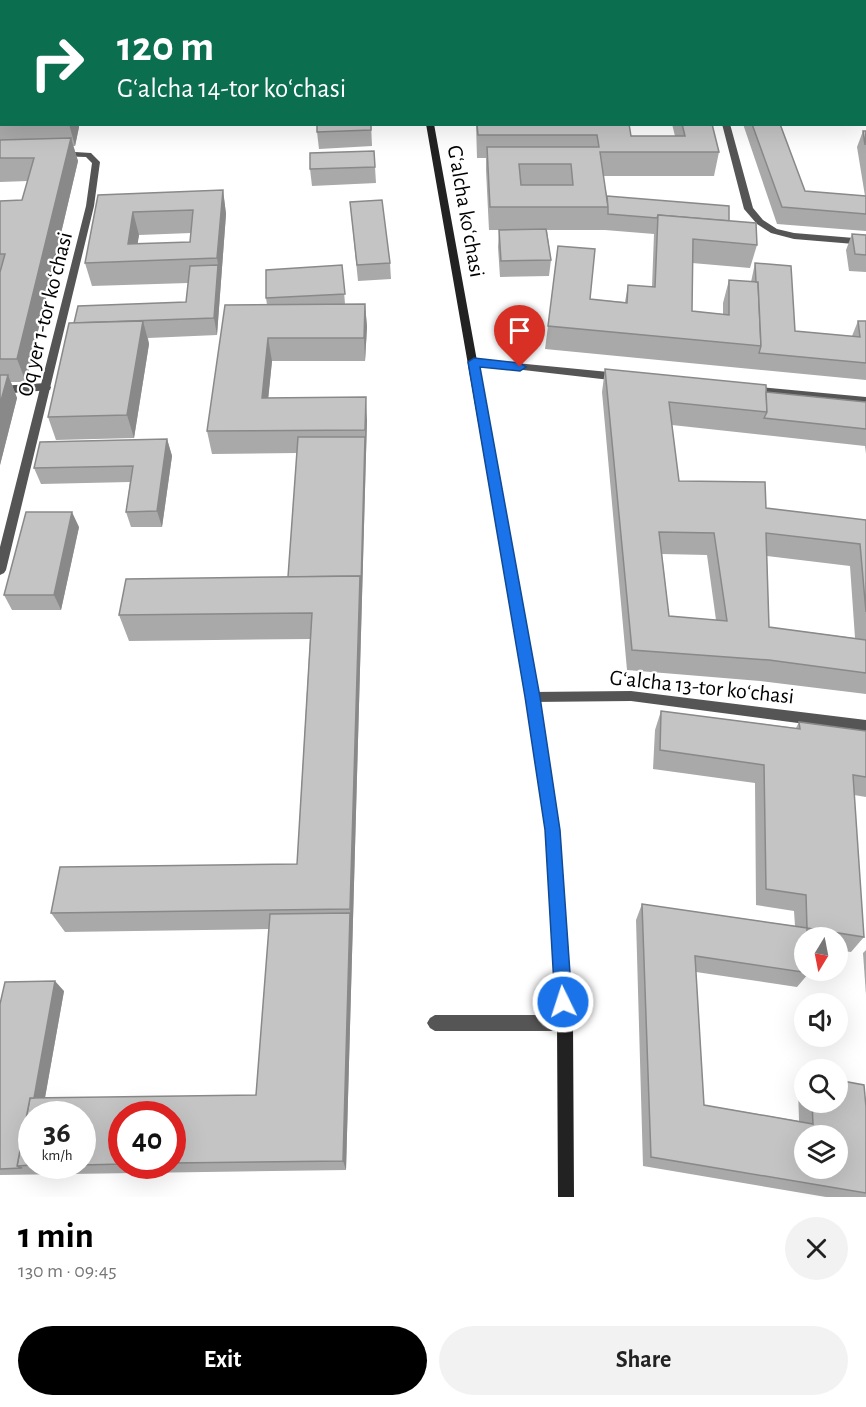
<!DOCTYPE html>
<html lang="en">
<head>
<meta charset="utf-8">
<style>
	:root { --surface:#fff; --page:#f2f2f2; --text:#222; --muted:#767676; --accent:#000 }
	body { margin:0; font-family:"Alegreya Sans",sans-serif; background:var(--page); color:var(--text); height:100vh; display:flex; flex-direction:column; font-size:22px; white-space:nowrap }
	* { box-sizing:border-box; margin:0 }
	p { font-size:20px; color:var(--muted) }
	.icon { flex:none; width:33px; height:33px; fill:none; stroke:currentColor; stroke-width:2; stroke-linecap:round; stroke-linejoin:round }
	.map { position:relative; height:1197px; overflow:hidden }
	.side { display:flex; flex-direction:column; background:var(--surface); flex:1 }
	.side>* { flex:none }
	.hud { position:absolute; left:0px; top:0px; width:867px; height:126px; box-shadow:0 6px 24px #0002; background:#0b6e4f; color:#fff; overflow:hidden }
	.needle { width:39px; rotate:190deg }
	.fabs { position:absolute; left:794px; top:927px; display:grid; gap:12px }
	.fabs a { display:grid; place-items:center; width:54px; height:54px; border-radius:50%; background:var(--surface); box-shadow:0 6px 24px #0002; font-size:30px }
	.speed { position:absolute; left:18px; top:1101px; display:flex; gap:12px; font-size:30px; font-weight:700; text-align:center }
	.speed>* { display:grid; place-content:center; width:78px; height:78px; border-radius:50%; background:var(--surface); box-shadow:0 6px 24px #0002; line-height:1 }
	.speed small { font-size:15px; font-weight:400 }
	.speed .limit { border:9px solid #d22; background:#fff; color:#111 }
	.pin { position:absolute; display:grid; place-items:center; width:51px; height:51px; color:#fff; margin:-62px -26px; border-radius:50% 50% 50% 0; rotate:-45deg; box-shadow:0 0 6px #0007 }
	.pin .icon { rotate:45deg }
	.me { position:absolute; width:66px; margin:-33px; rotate:356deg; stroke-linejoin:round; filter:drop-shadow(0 0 4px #0008) }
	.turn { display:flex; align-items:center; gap:21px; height:126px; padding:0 18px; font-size:27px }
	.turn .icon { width:78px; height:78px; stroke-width:2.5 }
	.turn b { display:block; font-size:42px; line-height:51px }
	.round { display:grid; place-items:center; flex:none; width:63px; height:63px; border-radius:32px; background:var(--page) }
	.headline { display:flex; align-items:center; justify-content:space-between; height:102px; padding:0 18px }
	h1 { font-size:36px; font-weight:600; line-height:45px; color:var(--accent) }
	.cta { display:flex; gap:12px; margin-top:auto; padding:12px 18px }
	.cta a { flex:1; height:69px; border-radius:36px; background:var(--accent); color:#fff; font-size:24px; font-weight:600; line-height:69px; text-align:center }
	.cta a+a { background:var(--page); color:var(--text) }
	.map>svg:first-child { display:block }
</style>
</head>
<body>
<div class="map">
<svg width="866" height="1197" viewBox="0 0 866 1197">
	<rect width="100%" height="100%" fill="#fff"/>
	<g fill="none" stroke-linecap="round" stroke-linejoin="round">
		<g fill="#555" fill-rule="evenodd">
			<rect x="91" y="0" width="8" height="2"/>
			<rect x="450" y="0" width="8" height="2"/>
			<path d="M46,383L51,387L50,390L0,394V386Z"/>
			<path d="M435,1015H565L570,1018L573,1023L570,1028L565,1031H435L430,1028L427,1023L430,1018Z"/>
		</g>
		<g fill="#555" fill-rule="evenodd">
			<path d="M689,0H697V2H690Z"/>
			<path d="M722,124H730L753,208L763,220L777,229L794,233L866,239V245L794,239L771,233L757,224L744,209Z"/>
			<path d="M59,151L91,153L100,162L94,206L6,570L4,573L0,575V547L86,206L92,163L86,157L56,156V152Z"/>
			<path d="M474,359L619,373L624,377L619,381L470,364V360Z"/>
			<path d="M750,386L866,397V405L746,393L745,390L746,387Z"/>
			<path d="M631,691L866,720V732L631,701L532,702L527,701L526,697L527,693L532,692Z"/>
		</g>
		<g fill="#222" fill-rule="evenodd">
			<rect x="403" y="0" width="8" height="2"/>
			<path d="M426,124H434L538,697L560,830L573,1023L574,1197H558L557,1023L546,830L526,697Z"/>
		</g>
	</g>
	<g fill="#a9a9a9" fill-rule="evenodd">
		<rect x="470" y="0" width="101" height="2"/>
		<path d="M0,106L2,124H79V127L75,146H73L78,161L26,382H11L17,398L0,465V201L22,200L28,181L0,182Z"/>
		<path d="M371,124L372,146L319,149L317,132Z"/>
		<path d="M476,124H629L631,136H675L672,124H712L719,152L714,176H603L607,196L729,221L757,245L750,268L692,263V311L723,314V303L729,280L751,282L755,263L795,331L852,336L858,321H866V380L545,349L548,326L590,299L625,302L628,285L652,287L654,234L605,230H547L551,260L549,276L500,277L498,247L499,230H489L486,170V158H477Z"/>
		<path d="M743,124H780L805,191L865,196L857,147L863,131H866V231L777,224Z"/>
		<path d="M374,151L376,183L312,186L310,169Z"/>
		<path d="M223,190L226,214L217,335L148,338L149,344L134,438L56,440L48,417L74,323L186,302L188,283L92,286L85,263L98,195ZM191,233L190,242L137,244L139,235Z"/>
		<path d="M350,202L390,263L391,279L358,281Z"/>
		<path d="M852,234L866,235V272L849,271L846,250Z"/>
		<path d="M342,265L345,304H365L367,327L365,361H272L268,398L367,420L346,1170L0,1175V1004L64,991L45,1098L256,1095L269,929L65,932L51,913L297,864L310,639L129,641L119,615L288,577L297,453L212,454L207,431L267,305L266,298ZM82,1114V1166H32ZM122,1114H172V1166H122Z"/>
		<path d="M605,369L766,392L866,402V454L865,446L672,425L679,481L766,508L866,520V694L760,681L627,670L602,392ZM662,554L707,555L716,620L669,616ZM767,556L850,566L855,638L769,627Z"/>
		<path d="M167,439L172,456L162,527H131L126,512L130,482L41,484L34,468Z"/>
		<path d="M79,527L61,610H12L4,595Z"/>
		<path d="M661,711L796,728L799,722L866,731V797L854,795L864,937L851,952L837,950V938H804L809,973L797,987L696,972L704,1105L799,1121L798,1088L804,1082V1102H837L866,1107V1197H826L643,1166L636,920L642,904L795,926L794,911L756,905L755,783L653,769L655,730Z"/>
		<path d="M866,950V995L863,953Z"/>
	</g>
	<g fill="#898989">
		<path d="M0,8L2,13V50L0,59Z"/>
		<path d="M69,124H79V127L75,146Z"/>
		<path d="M71,138L78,161L26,382L17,359Z"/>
		<path d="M223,190L226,214L217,335L214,318L218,265L217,258Z"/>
		<path d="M133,212L139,235L135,261L128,244Z"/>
		<path d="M365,304L367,327L365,361L364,338Z"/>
		<path d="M143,321L149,344L134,438L127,415Z"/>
		<path d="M268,338L272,361L266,421L262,398Z"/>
		<path d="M8,375L17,398L0,465V404Z"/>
		<path d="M366,397L367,420L366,453L346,1170L343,1161L360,576L365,437Z"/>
		<path d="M167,439L172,456L162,527L157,511Z"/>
		<path d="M72,512L79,527L61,610L54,595Z"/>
		<path d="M55,981L64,991L42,1114L22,1166Z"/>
	</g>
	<g fill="#c4c4c4" stroke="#898989" stroke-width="1.5" fill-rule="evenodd">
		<path d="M0,0H73V2H2V4H0Z"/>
		<rect x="244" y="0" width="115" height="2"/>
		<path d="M471,0H502L503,2H471Z"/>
		<rect x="653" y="0" width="21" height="2"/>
		<path d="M0,106H2V124H20L0,125Z"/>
		<path d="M317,124H371V130L317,132Z"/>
		<path d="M477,124H629L631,136H685L682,124H712L719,152H600L608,207H490L487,147H599L597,135H478ZM519,164H571L573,185H521Z"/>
		<path d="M752,124H780L805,191L866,196V214L782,207Z"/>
		<path d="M863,131H866L865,145Z"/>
		<path d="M71,138L17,359H0V272L5,254H0V201L22,200L34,158H0V140Z"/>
		<path d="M374,151L375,167L310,169V153Z"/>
		<path d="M223,190L217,258L85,263L98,195ZM193,210L190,242L128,244L133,212Z"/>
		<path d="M607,196L729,206V221L658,215L657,218L608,214V207Z"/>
		<path d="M382,200L390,263L357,265L350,202Z"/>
		<path d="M658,215L756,223L757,245L693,239L692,311L729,315V280L758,282L761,346L548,326L558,246L595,249L590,299L627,303L628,285L655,287Z"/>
		<path d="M546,229L551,260L501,261L499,230Z"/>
		<path d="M852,234L866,235V255L855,254Z"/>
		<path d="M755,263L791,266L795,331L860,337L858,321H866V363L759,353L761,346L758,282H756Z"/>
		<path d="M218,265L214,318L74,323L78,306L186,302L190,266Z"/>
		<path d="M342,265L345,294L266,298V270Z"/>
		<path d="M365,304L364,338H268L262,398L366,397L365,430L207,431L225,305Z"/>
		<path d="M143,321L127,415L48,417L69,323Z"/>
		<path d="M605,369L766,385L767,412L669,402L679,481L765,482L766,508L866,520V612L860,544L766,533L769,627L866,640V673L769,660L632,650ZM659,532L714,533L727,621L669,616Z"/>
		<path d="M0,375H8L0,404Z"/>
		<path d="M766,392L866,402V429L764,418L767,412Z"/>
		<path d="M298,437H365L361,587L360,576L288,577Z"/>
		<path d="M167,439L157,511L126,512L133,466L34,468L40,442Z"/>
		<path d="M26,512H72L54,595H4Z"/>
		<path d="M360,576L350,909L51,913L60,867L297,864L312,613L119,615L126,579Z"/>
		<path d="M661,711L800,729L799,722L866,731V777L853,775L864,937L807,928L806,895L766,889L764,765L660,750Z"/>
		<path d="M642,904L807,928V938H804V970H809V973L695,956L704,1105L813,1124L812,1102H837V1080L864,1085L866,1107V1193L651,1157ZM804,1136H837V1168H804Z"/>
		<path d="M350,913L343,1161L172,1163V1114H122V1164L82,1165V1114H32V1165L17,1166L30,1098L256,1095L270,914Z"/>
		<path d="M55,981L34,1098H30L17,1166L22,1168L0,1169V1004L5,982Z"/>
	</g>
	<path fill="#1a73e8" stroke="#114b97" stroke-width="1.5" d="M474,358L520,363L526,367L520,371L480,367L540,697L560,830L572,1002L569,1008L563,1010L557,1008L555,1002L545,830L525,697L468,362Z"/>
	<g text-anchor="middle" stroke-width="4.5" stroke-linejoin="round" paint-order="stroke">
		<g font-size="22" fill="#000" stroke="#fff">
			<text transform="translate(467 211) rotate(80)" y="8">Gʻalcha koʻchasi</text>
			<text transform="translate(44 314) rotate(-76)" y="8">Oq yer 1-tor koʻchasi</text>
			<text transform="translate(702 686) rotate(6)" y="8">Gʻalcha 13-tor koʻchasi</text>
		</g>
	</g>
</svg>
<div class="fabs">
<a><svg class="needle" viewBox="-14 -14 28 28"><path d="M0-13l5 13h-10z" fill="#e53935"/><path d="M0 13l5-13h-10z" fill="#767676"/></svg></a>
<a><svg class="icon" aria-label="sound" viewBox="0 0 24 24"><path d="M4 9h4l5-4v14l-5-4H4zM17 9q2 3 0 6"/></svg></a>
<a><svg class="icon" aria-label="search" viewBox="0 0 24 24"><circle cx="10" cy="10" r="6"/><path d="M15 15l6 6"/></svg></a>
<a><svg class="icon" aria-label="layers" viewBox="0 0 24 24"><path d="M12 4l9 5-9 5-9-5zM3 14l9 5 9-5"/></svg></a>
</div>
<div class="speed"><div>36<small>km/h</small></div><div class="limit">40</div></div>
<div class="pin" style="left:520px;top:367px;background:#d93025"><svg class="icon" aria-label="arrive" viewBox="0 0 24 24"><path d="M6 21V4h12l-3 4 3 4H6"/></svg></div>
<svg class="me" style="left:563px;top:1002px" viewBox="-20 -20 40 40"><circle r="17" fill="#1a73e8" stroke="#fff" stroke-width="3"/><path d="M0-11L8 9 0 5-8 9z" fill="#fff"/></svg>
<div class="hud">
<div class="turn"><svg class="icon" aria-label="right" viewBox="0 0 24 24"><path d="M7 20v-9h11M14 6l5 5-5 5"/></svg><div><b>120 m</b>Gʻalcha 14-tor koʻchasi</div></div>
</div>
</div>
<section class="side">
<div class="headline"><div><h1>1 min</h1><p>130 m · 09:45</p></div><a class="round"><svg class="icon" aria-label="close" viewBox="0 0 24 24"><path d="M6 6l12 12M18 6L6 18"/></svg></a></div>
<div class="cta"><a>Exit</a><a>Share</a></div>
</section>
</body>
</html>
